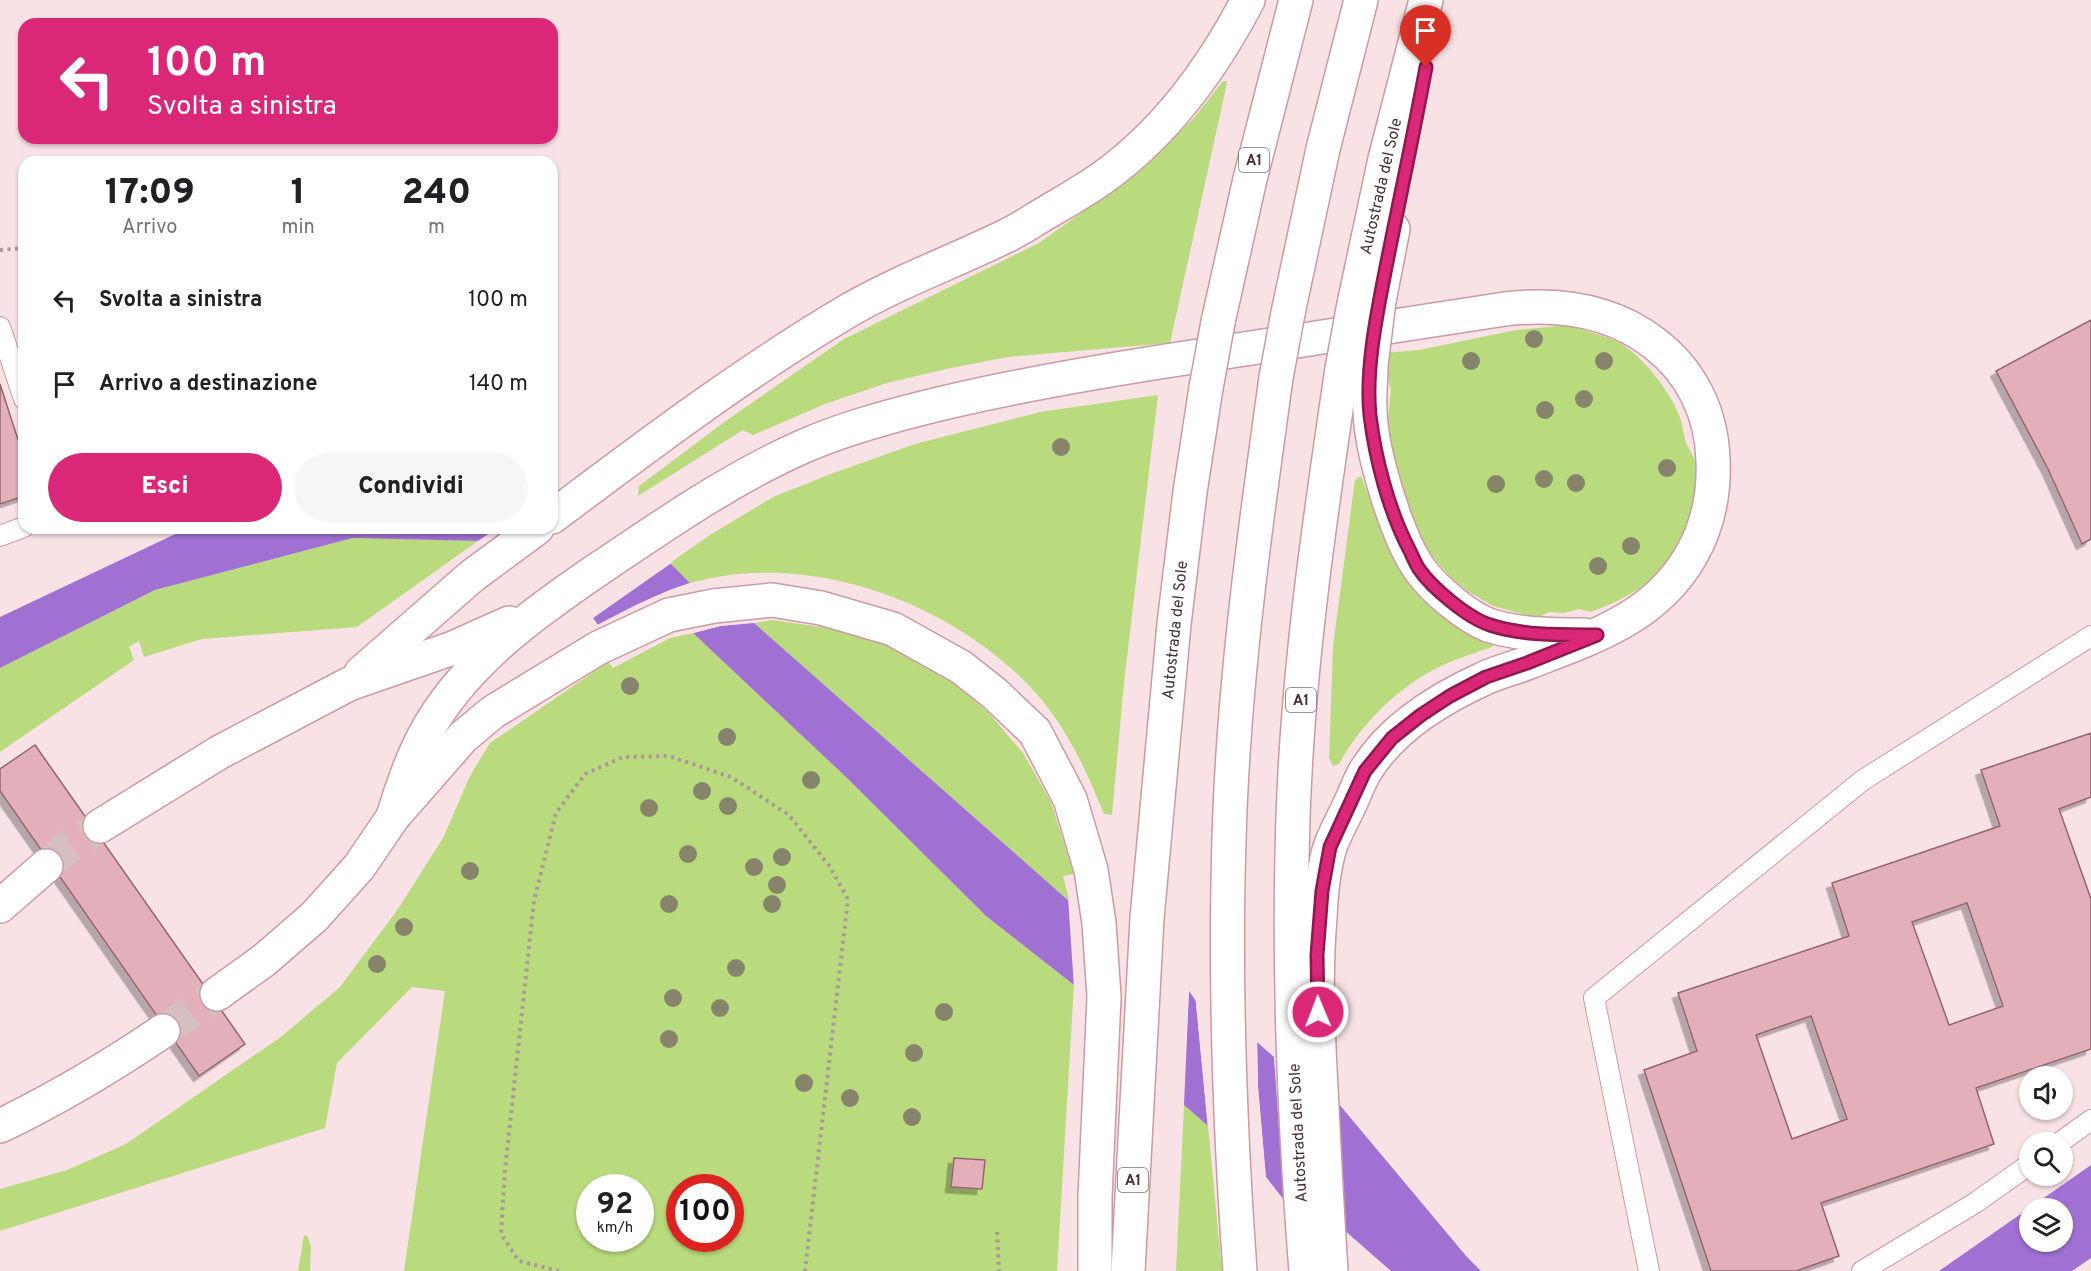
<!DOCTYPE html>
<html lang="it">
<head>
<meta charset="utf-8">
<style>
	:root { --surface:#fff; --page:#f6f6f6; --text:#202124; --muted:#757577; --accent:#db2777 }
	body { margin:0; font-family:Overpass,sans-serif; background:var(--page); color:var(--text); height:100vh; display:flex; flex-direction:column; font-size:22px; white-space:nowrap }
	* { box-sizing:border-box; margin:0 }
	p { font-size:20px; color:var(--muted) }
	.icon { flex:none; width:33px; height:33px; fill:none; stroke:currentColor; stroke-width:2; stroke-linecap:round; stroke-linejoin:round }
	.map { position:relative; flex:1; overflow:hidden }
	.sheet { position:absolute; left:18px; top:156px; width:540px; height:378px; display:flex; flex-direction:column; background:var(--surface); border-radius:18px; box-shadow:0 2px 4px #0004 }
	.sheet>* { flex:none }
	.guide { position:absolute; left:18px; top:18px; width:540px; height:126px; border-radius:18px; box-shadow:0 2px 4px #0004; background:#db2777; color:#fff; overflow:hidden }
	.controls { position:absolute; left:2019px; top:1066px; display:grid; gap:12px }
	.controls a { display:grid; place-items:center; width:54px; height:54px; border-radius:50%; background:var(--surface); box-shadow:0 2px 4px #0004; font-size:30px }
	.speed { position:absolute; left:576px; top:1174px; display:flex; gap:12px; font-size:30px; font-weight:700; text-align:center }
	.speed>* { display:grid; place-content:center; width:78px; height:78px; border-radius:50%; background:var(--surface); box-shadow:0 2px 4px #0004; line-height:1 }
	.speed small { font-size:15px; font-weight:400 }
	.speed .limit { border:9px solid #d22; background:#fff; color:#111 }
	.pin { position:absolute; display:grid; place-items:center; width:51px; height:51px; color:#fff; margin:-62px -26px; border-radius:50% 50% 50% 0; rotate:-45deg; box-shadow:0 0 6px #0007 }
	.pin .icon { rotate:45deg }
	.me { position:absolute; width:66px; margin:-33px; rotate:359deg; stroke-linejoin:round; filter:drop-shadow(0 0 4px #0008) }
	.turn { display:flex; align-items:center; gap:21px; height:126px; padding:0 30px; font-size:27px }
	.turn .icon { width:78px; height:78px; stroke-width:2.5 }
	.turn b { display:block; font-size:42px; line-height:51px }
	.eta { display:flex; justify-content:space-evenly; align-items:center; height:102px; text-align:center }
	.eta b { font-size:36px; font-weight:800; line-height:42px }
	.button { display:flex; gap:12px; margin-top:auto; padding:12px 30px }
	.button a { flex:1; height:69px; border-radius:36px; background:var(--accent); color:#fff; font-size:24px; font-weight:800; line-height:69px; text-align:center }
	.button a+a { background:var(--page); color:var(--text) }
	ul { padding:0; list-style:none }
	li { display:flex; align-items:center; gap:18px; height:84px; padding:0 30px }
	li div { flex:1 }
	li b { display:block; font-size:22px }
	li em { font-style:normal }
	.map>svg:first-child { display:block }
</style>
</head>
<body>
<div class="map">
<svg width="2091" height="1271" viewBox="0 0 2091 1271">
	<defs>
		<filter id="shadow"><feDropShadow dx="-5.5" dy="5.5" stdDeviation="0" flood-color="#0004"/></filter>
	</defs>
	<rect width="100%" height="100%" fill="#f8e2e6"/>
	<g fill="#badb7d" fill-rule="evenodd">
		<path d="M1223,81H1226L1227,83L1170,343L1008,357L946,369L887,383L825,404L753,435L743,430L638,496L639,486L727,420L844,339L1039,243L1130,178L1193,119Z"/>
		<path d="M1567,325C1582,330 1612,337 1623,345C1645,359 1674,396 1681,421C1683,427 1683,433 1685,439C1687,448 1694,455 1696,464C1699,476 1695,493 1692,505C1679,566 1647,591 1591,612L1579,609L1564,613L1549,612L1537,618L1493,606L1469,592L1451,578L1429,552L1409,521L1398,481L1387,427L1391,389L1383,363L1384,353L1419,350L1516,330Z"/>
		<path d="M1158,395L1124,683L1112,815L1104,814C1086,770 1067,728 1035,692C953,602 809,549 690,583L670,563L710,535L773,497L836,472L915,444L1040,412Z"/>
		<path d="M1361,476L1379,523L1395,556L1494,643L1492,647C1474,653 1456,659 1439,667C1398,687 1361,724 1339,764L1333,766L1329,758L1333,646L1355,480Z"/>
		<path d="M353,538L478,541L357,627L202,639L144,657L139,641L129,647L134,660L0,752V668L155,590Z"/>
		<path d="M772,620L836,629L886,645L950,680L988,712L1023,753L1051,802L1074,874L1063,876L1070,902L754,623Z"/>
		<path d="M693,633L848,779L986,916L1074,985L1057,1271H404L445,991L412,987L337,1063L325,1128L0,1231V1189L67,1170L126,1144L282,1036L340,987L398,909L443,838L470,776L490,743L608,662L613,668L670,638ZM590,1188H640V1239H590ZM680,1188H730V1239H680Z"/>
		<path d="M1184,1105L1208,1126L1222,1271H1176Z"/>
		<path d="M304,1235L308,1237L311,1247L310,1271H298Z"/>
	</g>
	<g fill="#a071d3" fill-rule="evenodd">
		<path d="M188,528H497L478,541L353,538L155,590L0,668V617Z"/>
		<path d="M670,563L690,583C658,593 628,609 598,625L593,618Z"/>
		<path d="M754,623L1070,902L1074,985L986,916L848,779L693,633L720,626Z"/>
		<path d="M1189,991L1196,1001L1208,1126L1184,1105Z"/>
		<path d="M1257,1042L1274,1057L1284,1200L1266,1177L1258,1087Z"/>
		<path d="M1333,1097L1467,1257L1481,1271H1391L1343,1229Z"/>
		<path d="M2091,1165V1258L2072,1271H1939ZM2030,1209H2062V1242H2030Z"/>
	</g>
	<g fill="#f8e2e6">
		<path d="M669,561L673,562L590,620L591,616Z"/>
		<path d="M690,583H693L692,586L671,592L635,608L599,627L595,626L634,606L670,590Z"/>
		<path d="M754,620L757,622L720,626L690,634L692,630L720,623Z"/>
		<path d="M1068,897L1073,902L1077,985L1074,988Z"/>
		<path d="M1187,988H1189L1183,1109L1181,1105Z"/>
		<path d="M1195,994L1199,1000L1211,1126L1208,1129Z"/>
		<path d="M1257,1039L1258,1087L1266,1182L1263,1177L1255,1088L1254,1042Z"/>
		<path d="M1274,1053L1277,1057L1287,1199L1285,1203Z"/>
	</g>
	<g fill="#e3afba" stroke="#94656f" stroke-width="1.5" fill-rule="evenodd" filter="url(#shadow)">
		<path d="M2091,320V539L2082,544L2048,469L1996,371Z"/>
		<path d="M0,384L24,458V496L0,504Z"/>
		<path d="M2091,733V797L2059,809L2091,899V1049L1976,1088L1994,1144L1821,1203L1839,1256L1796,1271H1711L1644,1070L1697,1051L1678,993L1849,936L1832,883L2000,826L1981,770ZM1967,903L2003,1006L1949,1025L1912,922ZM1811,1016L1847,1119L1792,1139L1756,1035Z"/>
		<path d="M35,745L245,1044L199,1076L0,791V769Z"/>
		<path d="M954,1158L985,1160L982,1189L951,1187Z"/>
	</g>
	<g fill="none" stroke-linecap="round" stroke-linejoin="round">
		<g stroke="#d5bfc3" stroke-width="33" stroke-dasharray="33 16" stroke-linecap="butt">
			<path d="M46,866L68,847L100,826"/>
			<path d="M163,1031L217,994"/>
		</g>
		<g stroke="#cc9aa4" stroke-width="22">
			<g id="service">
				<path d="M0,327L24,399"/>
				<path d="M0,536L24,527"/>
				<path d="M2059,1143L2091,1120"/>
				<path d="M1649,1271L1594,998L1863,780L2091,636"/>
				<path d="M1862,1271L1975,1203L2030,1164"/>
			</g>
		</g>
		<g stroke="#cc9aa4" stroke-width="36">
			<g id="motorway">
				<path d="M1379,301L1393,229"/>
				<path d="M1354,304L1385,159L1426,0"/>
				<path d="M1288,313L1323,149L1361,0"/>
				<path d="M1218,322L1250,179L1296,0"/>
				<path d="M1371,365C1371,380 1369,396 1370,411C1371,451 1397,539 1421,571C1435,590 1466,616 1488,625C1518,635 1553,635 1584,635"/>
				<path d="M552,517C648,445 743,373 846,312C897,282 953,262 1006,236C1021,229 1035,219 1049,211C1063,203 1078,194 1092,185C1160,140 1211,71 1248,0"/>
				<path d="M361,673L472,576L537,528"/>
				<path d="M393,817C401,790 410,763 423,738C462,663 535,612 603,566C667,523 732,478 802,447C840,430 880,419 919,409C1001,388 1083,374 1166,361C1279,344 1392,326 1505,309C1557,303 1611,310 1654,343C1691,371 1712,413 1713,461C1716,530 1683,588 1622,622C1594,638 1563,649 1532,661C1516,668 1499,671 1483,679C1439,699 1392,728 1366,770C1359,781 1355,794 1349,806C1343,819 1335,833 1330,847C1323,870 1321,895 1320,918C1315,975 1318,1031 1321,1088C1324,1149 1327,1210 1331,1271"/>
				<path d="M100,826L220,752L349,684L453,648L509,623"/>
				<path d="M0,906L46,866"/>
				<path d="M217,994L263,961L314,917L359,867L393,817L463,737L493,712L598,648L669,615L714,606L772,600L821,608L893,629L961,667L994,693L1035,732L1070,799L1091,870L1099,923L1104,997L1095,1197V1271"/>
				<path d="M0,1126C58,1098 110,1067 163,1031"/>
				<path d="M1128,1271L1147,918L1174,624L1190,492L1206,388"/>
				<path d="M1240,1271C1229,1118 1224,963 1230,810C1236,665 1256,521 1276,378"/>
				<path d="M1306,1271C1294,1120 1288,968 1293,817C1298,666 1320,517 1342,369"/>
			</g>
		</g>
		<g stroke="#ab969a" stroke-width="4" stroke-dasharray="3 4.5" stroke-linecap="butt">
			<path d="M0,250L24,248"/>
			<path d="M997,1232L999,1271"/>
			<path d="M559,1271L519,1261L501,1234L505,1170L534,901L556,813L585,774L623,757L669,756L731,777L789,815L830,867L848,899L805,1271"/>
		</g>
		<use href="#service" stroke="#fff" stroke-width="20"/>
		<use href="#motorway" stroke="#fff" stroke-width="33"/>
		<g stroke="#cc9aa4" stroke-width="36" stroke-linecap="butt">
			<g id="motorway-bridge">
				<path d="M1371,365L1379,301"/>
				<path d="M1342,369L1354,304"/>
				<path d="M1276,378L1288,313"/>
				<path d="M1206,388L1218,322"/>
			</g>
		</g>
		<use href="#motorway-bridge" stroke="#fff" stroke-width="33"/>
	</g>
	<g fill="#86846b">
		<circle cx="1534" cy="339" r="9"/>
		<circle cx="1471" cy="361" r="9"/>
		<circle cx="1604" cy="361" r="9"/>
		<circle cx="1584" cy="399" r="9"/>
		<circle cx="1545" cy="410" r="9"/>
		<circle cx="1061" cy="447" r="9"/>
		<circle cx="1667" cy="468" r="9"/>
		<circle cx="1544" cy="479" r="9"/>
		<circle cx="1576" cy="483" r="9"/>
		<circle cx="1496" cy="484" r="9"/>
		<circle cx="1631" cy="546" r="9"/>
		<circle cx="1598" cy="566" r="9"/>
		<circle cx="630" cy="686" r="9"/>
		<circle cx="727" cy="737" r="9"/>
		<circle cx="811" cy="780" r="9"/>
		<circle cx="702" cy="791" r="9"/>
		<circle cx="728" cy="806" r="9"/>
		<circle cx="649" cy="808" r="9"/>
		<circle cx="688" cy="854" r="9"/>
		<circle cx="782" cy="857" r="9"/>
		<circle cx="754" cy="867" r="9"/>
		<circle cx="470" cy="871" r="9"/>
		<circle cx="777" cy="885" r="9"/>
		<circle cx="669" cy="904" r="9"/>
		<circle cx="772" cy="904" r="9"/>
		<circle cx="404" cy="927" r="9"/>
		<circle cx="377" cy="964" r="9"/>
		<circle cx="736" cy="968" r="9"/>
		<circle cx="673" cy="998" r="9"/>
		<circle cx="720" cy="1008" r="9"/>
		<circle cx="944" cy="1012" r="9"/>
		<circle cx="669" cy="1039" r="9"/>
		<circle cx="914" cy="1053" r="9"/>
		<circle cx="804" cy="1083" r="9"/>
		<circle cx="850" cy="1098" r="9"/>
		<circle cx="912" cy="1117" r="9"/>
	</g>
	<g fill="none" stroke-linecap="round" stroke-linejoin="round">
		<g stroke="#8e194d" stroke-width="15">
			<path id="route" d="M1318,1012L1317,955L1322,891L1330,847L1365,771L1392,738L1421,715L1450,696L1486,677L1527,663L1597,635C1562,635 1524,636 1490,625C1468,618 1432,588 1419,569C1415,563 1412,555 1409,549C1389,511 1375,458 1370,415C1365,368 1378,308 1387,262C1400,197 1414,132 1426,67"/>
		</g>
		<use href="#route" stroke="#db2777" stroke-width="10"/>
	</g>
	<g text-anchor="middle" stroke-width="4.5" stroke-linejoin="round" paint-order="stroke">
		<g fill="#fff" stroke="#7e7072" stroke-width="1.5">
			<rect x="1239" y="148" width="30" height="24" rx="4.5"/>
			<rect x="1286" y="688" width="30" height="24" rx="4.5"/>
			<rect x="1118" y="1168" width="30" height="24" rx="4.5"/>
		</g>
		<g font-size="15" font-weight="bold" fill="#473236">
			<text x="1254" y="165">A1</text>
			<text x="1301" y="705">A1</text>
			<text x="1133" y="1185">A1</text>
		</g>
		<g font-size="16" fill="#473236" stroke="#fff">
			<text transform="translate(1380 186) rotate(-77)" y="6">Autostrada del Sole</text>
			<text transform="translate(1174 630) rotate(-84)" y="6">Autostrada del Sole</text>
			<text transform="translate(1297 1133) rotate(-93)" y="6">Autostrada del Sole</text>
		</g>
	</g>
</svg>
<div class="controls">
<a><svg class="icon" aria-label="sound" viewBox="0 0 24 24"><path d="M4 9h4l5-4v14l-5-4H4zM17 9q2 3 0 6"/></svg></a>
<a><svg class="icon" aria-label="search" viewBox="0 0 24 24"><circle cx="10" cy="10" r="6"/><path d="M15 15l6 6"/></svg></a>
<a><svg class="icon" aria-label="layers" viewBox="0 0 24 24"><path d="M12 4l9 5-9 5-9-5zM3 14l9 5 9-5"/></svg></a>
</div>
<div class="speed"><div>92<small>km/h</small></div><div class="limit">100</div></div>
<div class="pin" style="left:1426px;top:67px;background:#d93025"><svg class="icon" aria-label="arrive" viewBox="0 0 24 24"><path d="M6 21V4h12l-3 4 3 4H6"/></svg></div>
<svg class="me" style="left:1318px;top:1012px" viewBox="-20 -20 40 40"><circle r="17" fill="#db2777" stroke="#fff" stroke-width="3"/><path d="M0-11L8 9 0 5-8 9z" fill="#fff"/></svg>
<div class="guide">
<div class="turn"><svg class="icon" aria-label="left" viewBox="0 0 24 24"><path d="M17 20v-9H6M10 6l-5 5 5 5"/></svg><div><b>100 m</b>Svolta a sinistra</div></div>
</div>
<section class="sheet">
<div class="eta">
<div><b>17:09</b><p>Arrivo</p></div>
<div><b>1</b><p>min</p></div>
<div><b>240</b><p>m</p></div>
</div>
<ul>
<li><svg class="icon" aria-label="left" viewBox="0 0 24 24"><path d="M17 20v-9H6M10 6l-5 5 5 5"/></svg><div><b>Svolta a sinistra</b></div><em>100 m</em></li>
<li><svg class="icon" aria-label="arrive" viewBox="0 0 24 24"><path d="M6 21V4h12l-3 4 3 4H6"/></svg><div><b>Arrivo a destinazione</b></div><em>140 m</em></li>
</ul>
<div class="button"><a>Esci</a><a>Condividi</a></div>
</section>
</div>
</body>
</html>
